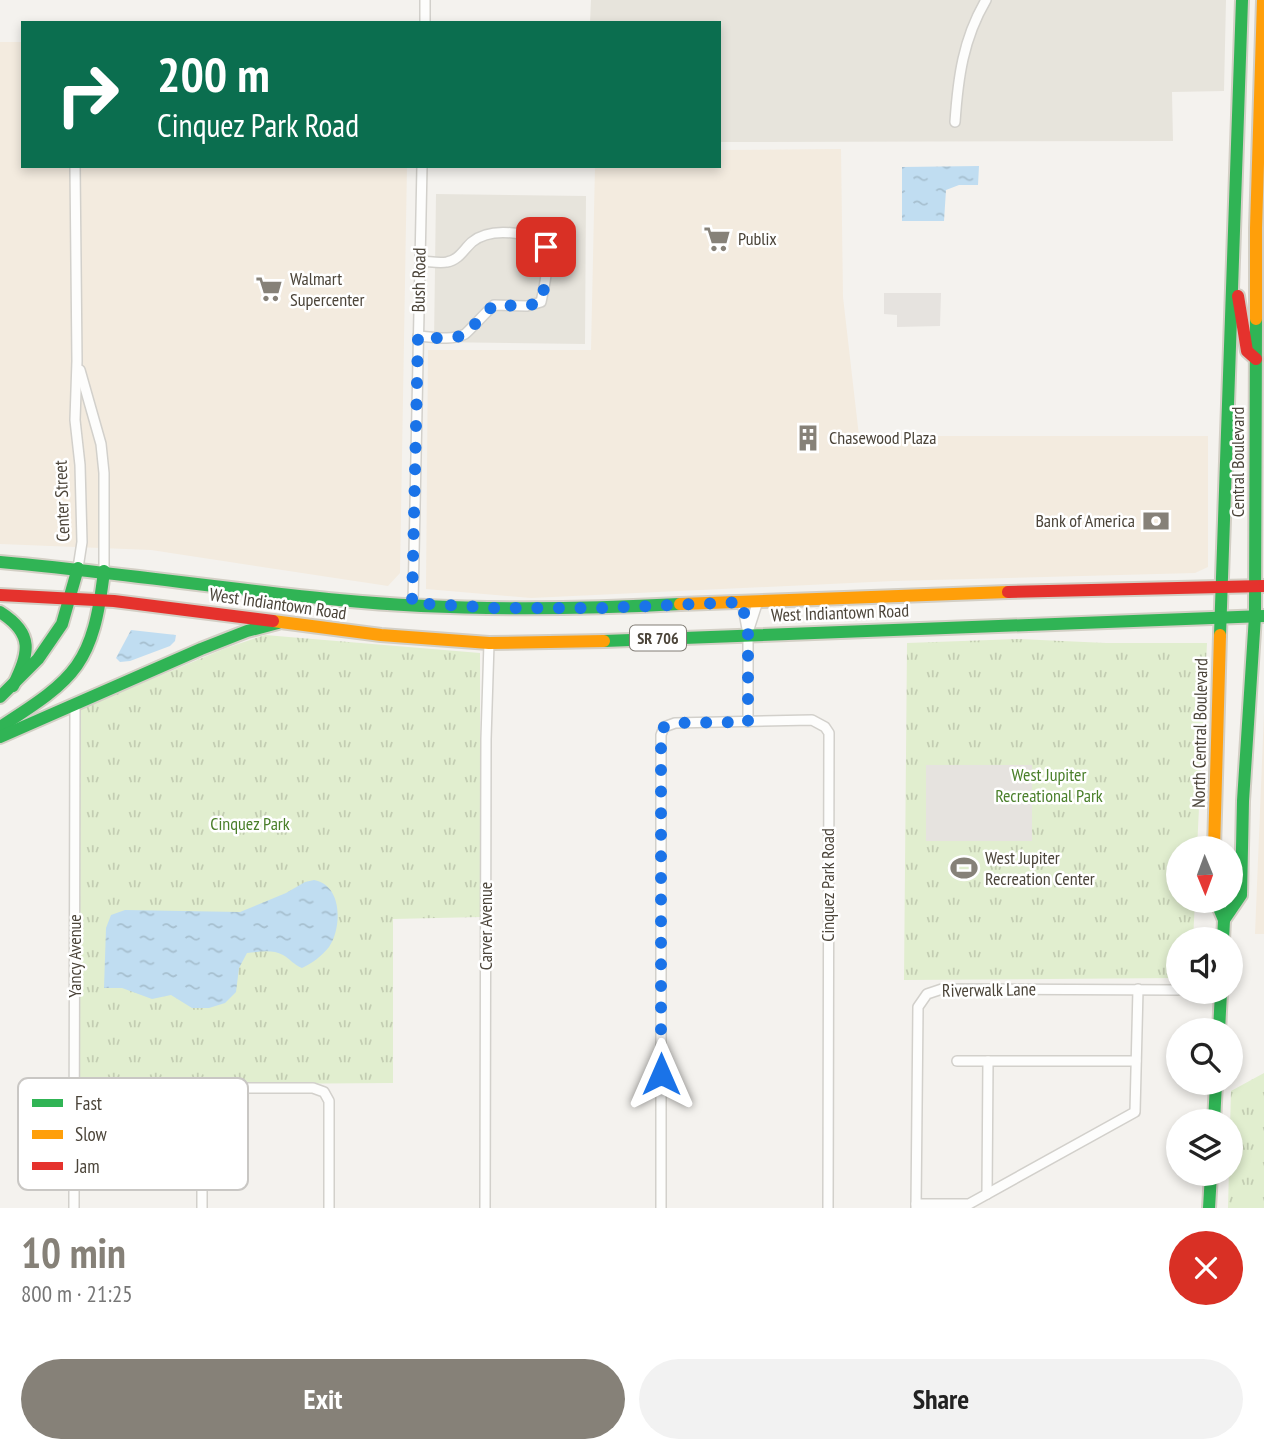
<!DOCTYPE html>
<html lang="en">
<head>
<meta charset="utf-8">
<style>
	:root { --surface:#fff; --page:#f2f2f2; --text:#222; --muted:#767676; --accent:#868178 }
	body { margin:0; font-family:"PT Sans Narrow",sans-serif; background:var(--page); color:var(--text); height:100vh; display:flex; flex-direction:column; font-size:26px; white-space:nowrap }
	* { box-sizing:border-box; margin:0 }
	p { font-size:23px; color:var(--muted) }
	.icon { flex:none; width:38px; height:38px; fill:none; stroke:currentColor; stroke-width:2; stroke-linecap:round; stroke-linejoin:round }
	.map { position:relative; height:1208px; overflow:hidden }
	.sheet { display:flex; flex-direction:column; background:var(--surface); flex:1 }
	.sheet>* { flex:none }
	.banner { position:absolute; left:21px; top:21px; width:700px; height:147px; border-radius:0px; box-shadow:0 4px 10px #0003; background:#0b6e4f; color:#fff; overflow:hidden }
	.needle { width:46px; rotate:179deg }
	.controls { position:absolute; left:1166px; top:836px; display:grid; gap:14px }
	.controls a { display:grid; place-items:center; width:77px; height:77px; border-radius:50%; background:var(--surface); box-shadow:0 4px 10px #0003; font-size:35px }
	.pin { position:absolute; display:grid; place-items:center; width:60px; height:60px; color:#fff; margin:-30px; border-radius:14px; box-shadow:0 4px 10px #0006 }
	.me { position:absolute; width:77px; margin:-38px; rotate:0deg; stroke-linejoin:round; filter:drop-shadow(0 0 5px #0008) }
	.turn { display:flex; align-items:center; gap:24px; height:147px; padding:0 21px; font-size:32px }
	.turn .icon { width:91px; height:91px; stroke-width:2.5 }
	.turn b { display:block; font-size:49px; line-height:60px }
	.round { display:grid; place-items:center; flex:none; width:74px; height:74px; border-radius:37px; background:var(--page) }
	.headline { display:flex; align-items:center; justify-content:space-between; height:119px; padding:0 21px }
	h1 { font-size:42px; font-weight:700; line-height:52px; color:var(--accent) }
	.action { display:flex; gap:14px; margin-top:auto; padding:14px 21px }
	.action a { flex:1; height:80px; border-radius:42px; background:var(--accent); color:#fff; font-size:28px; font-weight:700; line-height:80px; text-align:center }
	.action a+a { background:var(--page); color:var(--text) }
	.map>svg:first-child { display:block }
</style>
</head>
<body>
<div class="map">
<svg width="1264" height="1208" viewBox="0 0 1264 1208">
	<defs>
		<pattern id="park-tufts" width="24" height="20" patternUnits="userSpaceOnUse" patternTransform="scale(1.75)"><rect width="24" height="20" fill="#e1eecf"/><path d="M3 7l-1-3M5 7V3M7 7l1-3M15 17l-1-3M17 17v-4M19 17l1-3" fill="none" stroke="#c3cdb2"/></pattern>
		<pattern id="water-ripples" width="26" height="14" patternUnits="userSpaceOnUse" patternTransform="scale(1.75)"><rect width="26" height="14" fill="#c0ddf1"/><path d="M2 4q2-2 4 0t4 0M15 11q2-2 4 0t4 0" fill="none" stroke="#a6bfcf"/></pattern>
	</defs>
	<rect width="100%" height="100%" fill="#f4f2ee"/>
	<g fill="#e7e4dc">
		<path d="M591,0H1226L1224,91L1172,92L1173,141L719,142V23H590Z"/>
		<path d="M436,194L586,196L585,344L434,342Z"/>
	</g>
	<g fill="#f3ebdf">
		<path d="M0,42H23V166H407L400,573L388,586L151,550L0,544Z"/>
		<path d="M841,149L843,297L859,436H1208V567L1195,573L893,581L531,598L426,589L428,350H591L595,166H719V150Z"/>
		<path d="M1264,713V934H1255Z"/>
	</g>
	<g fill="url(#park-tufts)">
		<path d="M265,635L480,653V917L393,919V1083L79,1085L80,709L226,648Z"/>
		<path d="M1019,639L1106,643H1207L1197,849H1178V901H1195L1193,940H1178V978L904,980L907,643Z"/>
		<path d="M1264,1073V1208H1228L1231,1091Z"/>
	</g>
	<g fill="#e6e3df">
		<path d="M884,293H941L940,326L897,327V315L884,314Z"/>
		<rect x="926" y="765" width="106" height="76"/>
	</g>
	<g fill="url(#water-ripples)">
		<path d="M979,166L978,185H959L946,190L944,221H902V167Z"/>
		<path d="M131,630L176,635L175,641L170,646L130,661L120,662L116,658Z"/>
		<path d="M314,880C343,885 342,928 329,947C322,956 311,964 302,968C294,965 290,959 283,955C272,949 259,952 247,953L239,968L236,992L225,1003L209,1008H192L171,995L152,999L122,988H104L106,928L111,915L125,910L240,912L286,893L305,882Z"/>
	</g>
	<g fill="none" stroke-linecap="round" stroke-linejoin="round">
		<g stroke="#d2d0cb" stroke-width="12">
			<g id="street">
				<path d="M425,23V0"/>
				<path d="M955,122C958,78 963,39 986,0"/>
				<path d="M75,166L77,361L75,420L80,465L82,542L78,568"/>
				<path d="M418,336C432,337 452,341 465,334C469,331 487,311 494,305L527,306L541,302C545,283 552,256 541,239C521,233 490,227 472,242C464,249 459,260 447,262C439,264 428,261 420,261"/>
				<path d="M80,370L101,444L104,473V571"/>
				<path d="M742,602L748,634V722"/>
				<path d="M413,603L422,166"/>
				<path d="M748,632L758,601"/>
				<path d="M957,1061H1136"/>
				<path d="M76,1088H313L324,1092L329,1101V1208"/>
				<path d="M987,1194L988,1061"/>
				<path d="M916,1204H969L1135,1112L1138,989"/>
				<path d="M74,1208L75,704"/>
				<path d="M202,1208V1088"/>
				<path d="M485,1208L486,739L489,643"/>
				<path d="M661,1208V735L664,727L675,723L812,720L825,727L829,733L828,1208"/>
				<path d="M916,1208L918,1007L927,994L942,989L1178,990"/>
			</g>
		</g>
		<g stroke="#d3cfc5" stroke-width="16">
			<g id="fast">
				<path d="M0,562C113,572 226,589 339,600C452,611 566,610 680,604"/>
				<path d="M0,612C35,634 29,653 13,686"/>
				<path d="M1220,635L1242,0"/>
				<path d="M604,641L1264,616"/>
				<path d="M0,697L38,659L62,624L78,568"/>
				<path d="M0,727C77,678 93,664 104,571"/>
				<path d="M0,737L201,649L247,631L278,623"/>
				<path d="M1216,901L1224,920L1223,940"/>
				<path d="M1224,920L1241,895L1243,801L1255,616L1256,319"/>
				<path d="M1219,1031L1221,992"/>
				<path d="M1214,1122L1216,1083"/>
				<path d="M1209,1208L1211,1174"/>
			</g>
		</g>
		<g stroke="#d3cfc5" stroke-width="16">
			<g id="slow">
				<path d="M1256,319V228L1263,0"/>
				<path d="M680,604L1008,592"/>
				<path d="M273,621L381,635L489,643L604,641"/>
				<path d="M1214,849L1220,635"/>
			</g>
		</g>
		<g stroke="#d3cfc5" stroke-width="16">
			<g id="jam">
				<path d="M1238,296L1247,351L1256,359"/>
				<path d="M1008,592L1264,586"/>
				<path d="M0,595L114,601L273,621"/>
			</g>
		</g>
		<use href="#street" stroke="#fdfdfc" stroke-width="9"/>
		<use href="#fast" stroke="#30b455" stroke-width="12"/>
		<use href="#slow" stroke="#ff9f0a" stroke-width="12"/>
		<use href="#jam" stroke="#e5322d" stroke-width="12"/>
	</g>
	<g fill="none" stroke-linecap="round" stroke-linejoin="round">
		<path stroke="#1a73e8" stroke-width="12" stroke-dasharray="0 21.6" d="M546,247L545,284L541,302L527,306L494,305C487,311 469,331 465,334C452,341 432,337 418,337L412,603L496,608H603L742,602L748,634V722L675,723L664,727L661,735V1074"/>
	</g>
	<defs>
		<g id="supermarket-bare" transform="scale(2.1)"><path d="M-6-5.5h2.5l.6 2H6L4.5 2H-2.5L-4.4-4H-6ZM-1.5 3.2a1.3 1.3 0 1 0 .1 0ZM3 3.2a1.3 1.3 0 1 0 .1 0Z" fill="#868178" stroke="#fff" stroke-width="2.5" paint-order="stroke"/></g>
		<g id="building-bare" transform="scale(2.1)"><path d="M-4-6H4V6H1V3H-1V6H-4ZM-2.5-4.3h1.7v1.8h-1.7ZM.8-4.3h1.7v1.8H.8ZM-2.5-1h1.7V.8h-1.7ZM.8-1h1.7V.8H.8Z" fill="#868178" stroke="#fff" stroke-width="2.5" paint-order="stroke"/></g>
		<g id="bank-bare" transform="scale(2.1)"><path d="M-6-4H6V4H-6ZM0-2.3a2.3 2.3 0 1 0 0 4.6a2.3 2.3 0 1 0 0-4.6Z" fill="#868178" stroke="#fff" stroke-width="2.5" paint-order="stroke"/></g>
		<g id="stadium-bare" transform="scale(2.1)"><path d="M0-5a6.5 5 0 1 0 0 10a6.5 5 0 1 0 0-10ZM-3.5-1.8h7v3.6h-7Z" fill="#868178" stroke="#fff" stroke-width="2.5" paint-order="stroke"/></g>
	</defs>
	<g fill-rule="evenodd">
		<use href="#supermarket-bare" x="717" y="239"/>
		<use href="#supermarket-bare" x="269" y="289"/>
		<use href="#building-bare" x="808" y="438"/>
		<use href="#bank-bare" x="1156" y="521"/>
		<use href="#stadium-bare" x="964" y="868"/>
	</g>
	<g text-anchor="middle" stroke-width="5" stroke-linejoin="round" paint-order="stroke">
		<rect fill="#fff" stroke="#817c74" stroke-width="2" x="630" y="625.5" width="56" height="25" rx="5"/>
		<g font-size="16" font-weight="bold" fill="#4b4439">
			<text x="658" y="644">SR 706</text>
		</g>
		<g font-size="18" fill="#4b4439" stroke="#fff" text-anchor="start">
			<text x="738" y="245">Publix</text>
			<text x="290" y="285">Walmart<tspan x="290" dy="21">Supercenter</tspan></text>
			<text x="829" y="444">Chasewood Plaza</text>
			<text x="1135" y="527" text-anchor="end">Bank of America</text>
			<text x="985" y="864">West Jupiter<tspan x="985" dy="21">Recreation Center</tspan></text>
		</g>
		<g font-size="18" fill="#4b4439" stroke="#fff">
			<text transform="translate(419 280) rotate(-89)" y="6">Bush Road</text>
			<text transform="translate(1238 462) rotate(-90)" y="6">Central Boulevard</text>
			<text transform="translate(62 501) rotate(-92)" y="6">Center Street</text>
			<text transform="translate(278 604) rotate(8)" y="6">West Indiantown Road</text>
			<text transform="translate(840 613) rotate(-2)" y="6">West Indiantown Road</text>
			<text transform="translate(1200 733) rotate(-89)" y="6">North Central Boulevard</text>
			<text transform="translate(828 885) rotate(-90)" y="6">Cinquez Park Road</text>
			<text transform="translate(486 926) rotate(-90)" y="6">Carver Avenue</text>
			<text transform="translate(75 956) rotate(-90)" y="6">Yancy Avenue</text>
			<text transform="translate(989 990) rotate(-1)" y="6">Riverwalk Lane</text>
		</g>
		<g font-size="18" fill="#4a7f2a" stroke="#fff">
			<text x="1049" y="781">West Jupiter<tspan x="1049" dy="21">Recreational Park</tspan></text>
			<text x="250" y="830">Cinquez Park</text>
		</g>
	</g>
	<rect x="18" y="1078" width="230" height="112" rx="10" fill="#fff" stroke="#c9c7c4" stroke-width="2"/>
	<rect x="32" y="1099" width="31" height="8" fill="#30b455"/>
	<rect x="32" y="1130" width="31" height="9" fill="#ff9f0a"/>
	<rect x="32" y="1162" width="31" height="8" fill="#e5322d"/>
	<g font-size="19" fill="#4b4439">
		<text x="75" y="1110">Fast</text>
		<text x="75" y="1141">Slow</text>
		<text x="75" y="1173">Jam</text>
	</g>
</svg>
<div class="controls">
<a><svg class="needle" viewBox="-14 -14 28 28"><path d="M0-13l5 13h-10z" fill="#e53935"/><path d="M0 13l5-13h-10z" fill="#767676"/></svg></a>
<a><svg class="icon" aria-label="sound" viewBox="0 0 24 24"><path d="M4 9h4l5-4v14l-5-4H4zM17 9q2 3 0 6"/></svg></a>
<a><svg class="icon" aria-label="search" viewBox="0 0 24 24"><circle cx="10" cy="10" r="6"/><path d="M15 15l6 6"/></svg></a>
<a><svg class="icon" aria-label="layers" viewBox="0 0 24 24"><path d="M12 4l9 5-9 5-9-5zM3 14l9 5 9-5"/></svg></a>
</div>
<div class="pin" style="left:546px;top:247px;background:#d93025"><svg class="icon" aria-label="arrive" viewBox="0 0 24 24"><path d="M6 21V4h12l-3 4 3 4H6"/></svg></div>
<svg class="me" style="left:661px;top:1074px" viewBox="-20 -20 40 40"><path d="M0-17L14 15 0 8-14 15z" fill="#1a73e8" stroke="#fff" stroke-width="4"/></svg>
<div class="banner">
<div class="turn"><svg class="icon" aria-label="right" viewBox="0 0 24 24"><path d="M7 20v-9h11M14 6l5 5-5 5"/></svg><div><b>200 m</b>Cinquez Park Road</div></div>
</div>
</div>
<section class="sheet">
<div class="headline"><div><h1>10 min</h1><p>800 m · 21:25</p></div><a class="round" style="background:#d93025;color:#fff"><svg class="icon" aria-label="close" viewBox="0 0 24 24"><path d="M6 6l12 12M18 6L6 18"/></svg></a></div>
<div class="action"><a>Exit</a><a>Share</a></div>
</section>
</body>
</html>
